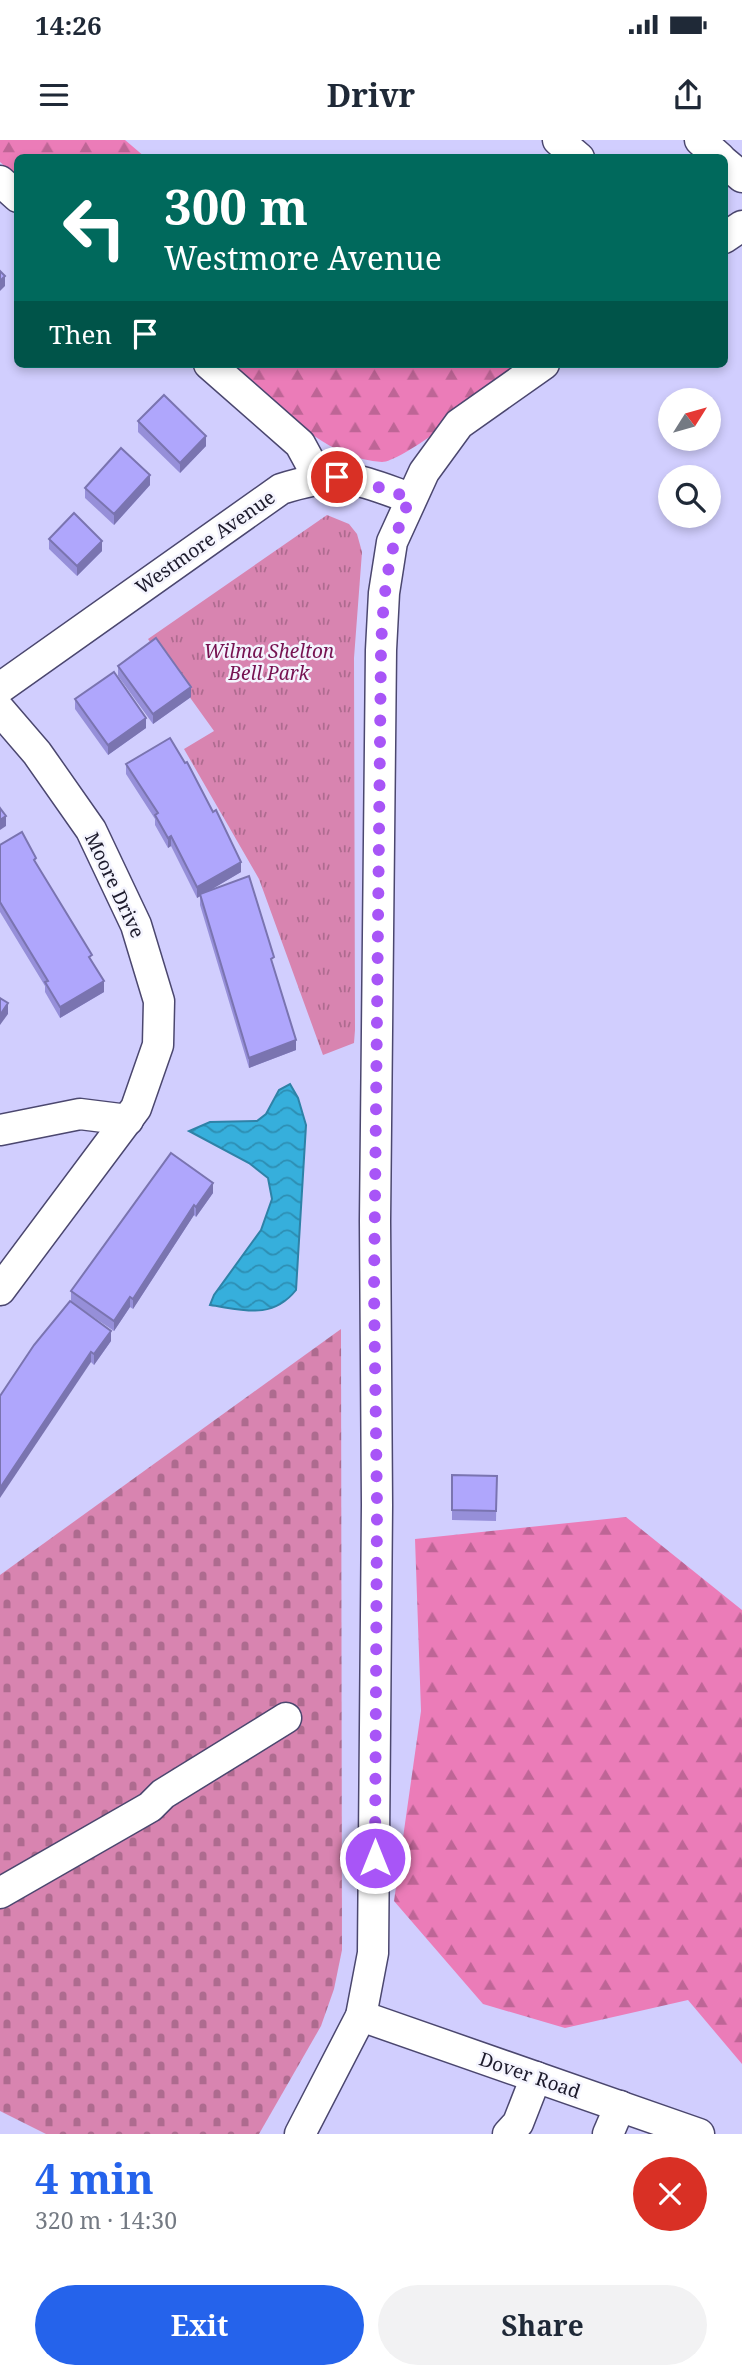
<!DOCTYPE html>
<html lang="en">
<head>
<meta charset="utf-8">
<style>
	:root { --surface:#fff; --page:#f2f2f3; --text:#1f2937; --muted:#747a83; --accent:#2563eb }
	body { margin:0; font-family:"Noto Serif",serif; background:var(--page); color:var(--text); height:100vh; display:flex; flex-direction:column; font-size:26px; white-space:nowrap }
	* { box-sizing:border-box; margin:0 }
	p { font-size:23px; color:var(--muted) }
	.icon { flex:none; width:38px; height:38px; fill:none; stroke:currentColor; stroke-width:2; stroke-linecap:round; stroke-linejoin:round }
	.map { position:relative; height:1994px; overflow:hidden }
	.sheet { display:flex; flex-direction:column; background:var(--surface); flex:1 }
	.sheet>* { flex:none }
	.hud { position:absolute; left:14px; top:14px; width:714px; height:214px; border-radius:10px; box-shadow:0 4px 10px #0003; background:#00695c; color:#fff; overflow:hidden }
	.needle { width:46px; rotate:53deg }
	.buttons { position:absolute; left:658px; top:248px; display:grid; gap:14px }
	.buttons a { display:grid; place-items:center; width:63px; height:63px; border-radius:50%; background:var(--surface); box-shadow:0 4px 10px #0003; font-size:35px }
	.pin { position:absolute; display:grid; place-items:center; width:60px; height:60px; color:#fff; margin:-30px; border:4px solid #fff; border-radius:50%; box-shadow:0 2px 7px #0007 }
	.me { position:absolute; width:77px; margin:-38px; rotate:0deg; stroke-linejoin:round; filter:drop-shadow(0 0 5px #0008) }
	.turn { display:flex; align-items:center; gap:24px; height:147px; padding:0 35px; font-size:32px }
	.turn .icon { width:91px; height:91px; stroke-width:2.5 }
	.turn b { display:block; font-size:49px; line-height:60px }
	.then { display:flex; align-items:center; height:66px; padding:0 35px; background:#0003; gap:14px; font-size:26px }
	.round { display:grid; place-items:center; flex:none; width:74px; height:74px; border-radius:37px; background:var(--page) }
	.head { display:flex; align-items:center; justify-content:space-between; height:119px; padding:0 35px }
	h1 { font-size:42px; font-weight:700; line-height:52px; color:var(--accent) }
	.cta { display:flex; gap:14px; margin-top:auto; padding:14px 35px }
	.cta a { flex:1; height:80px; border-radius:42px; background:var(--accent); color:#fff; font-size:28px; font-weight:700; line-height:80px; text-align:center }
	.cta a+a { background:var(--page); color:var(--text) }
	.status { display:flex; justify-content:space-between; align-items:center; height:49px; padding:0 35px; background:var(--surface); direction:ltr }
	.status svg { height:19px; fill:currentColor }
	header { display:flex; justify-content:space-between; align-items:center; height:91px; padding:0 35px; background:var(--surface); font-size:32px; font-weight:700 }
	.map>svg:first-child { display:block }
</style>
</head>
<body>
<div class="status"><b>14:26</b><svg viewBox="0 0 49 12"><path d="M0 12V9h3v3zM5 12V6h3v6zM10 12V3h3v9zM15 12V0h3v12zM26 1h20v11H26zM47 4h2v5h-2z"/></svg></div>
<header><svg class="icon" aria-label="menu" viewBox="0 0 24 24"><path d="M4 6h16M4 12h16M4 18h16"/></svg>Drivr<svg class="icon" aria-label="share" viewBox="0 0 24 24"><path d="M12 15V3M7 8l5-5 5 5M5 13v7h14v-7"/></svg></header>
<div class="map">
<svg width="742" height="1994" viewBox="0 0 742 1994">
	<defs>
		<pattern id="forest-firs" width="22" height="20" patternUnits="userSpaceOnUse" patternTransform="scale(1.75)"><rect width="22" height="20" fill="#eb7cb8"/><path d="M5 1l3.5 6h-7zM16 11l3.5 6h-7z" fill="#be6596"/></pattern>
		<pattern id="cemetery-stones" width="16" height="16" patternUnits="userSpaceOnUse" patternTransform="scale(1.75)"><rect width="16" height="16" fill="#d884b0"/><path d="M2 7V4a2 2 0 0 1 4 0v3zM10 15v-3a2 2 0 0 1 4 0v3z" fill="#ae6b8f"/></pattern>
		<pattern id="park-tufts" width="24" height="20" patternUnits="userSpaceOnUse" patternTransform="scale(1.75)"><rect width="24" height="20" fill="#d884b0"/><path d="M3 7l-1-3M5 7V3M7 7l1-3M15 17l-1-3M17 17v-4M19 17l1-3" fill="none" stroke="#ae6b8f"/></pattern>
		<pattern id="water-waves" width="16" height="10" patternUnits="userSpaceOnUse" patternTransform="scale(1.75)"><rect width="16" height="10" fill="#36afdc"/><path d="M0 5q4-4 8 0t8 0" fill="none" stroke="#2d8eb3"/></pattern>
	</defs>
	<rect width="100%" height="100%" fill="#d1cefe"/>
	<g fill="url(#forest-firs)">
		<path d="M0,0H125L145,17L18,18L17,37L0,22Z"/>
		<path d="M232,224H528C505,241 404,322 382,322C322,319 275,261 232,224Z"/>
		<path d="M626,1377L742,1470V1924L688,1860L565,1888L483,1864L394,1761L421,1571L415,1399Z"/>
	</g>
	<path fill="url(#cemetery-stones)" d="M341,1189L342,1810L334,1849L321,1886L259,1994H46L0,1971V1435Z"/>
	<path fill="url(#park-tufts)" d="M327,375L349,384L357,394L362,412L354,518L355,890L354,903L323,915L259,739L184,609L214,591L148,499Z"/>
	<path fill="url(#water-waves)" stroke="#2e82a7" stroke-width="2" d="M290,944L298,958L306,985L296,1150C272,1180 244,1170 210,1165L214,1155L261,1090L272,1059L268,1038L249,1023L189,991L210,982L257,981L266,974L279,950Z"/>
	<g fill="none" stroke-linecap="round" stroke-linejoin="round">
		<g stroke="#4b476f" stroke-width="33">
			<g id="minor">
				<path d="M558,0L579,18"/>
				<path d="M700,0L720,18"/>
				<path d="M724,22L742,37"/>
				<path d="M0,41L18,57"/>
				<path d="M724,98L742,86"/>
				<path d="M209,224L300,304L318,337"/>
				<path d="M0,548L281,349C341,330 353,338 410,358"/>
				<path d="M0,570L37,613L91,690L136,785L159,861L158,905L136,968L0,1150"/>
				<path d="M0,990L80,974L128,980"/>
				<path d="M0,1753L150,1667L163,1654L286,1578"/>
				<path d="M361,1876L699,1994"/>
				<path d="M300,1994L361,1876L373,1813L377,1365L375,1081L381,510L384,453L392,402L424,332L459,284L544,224"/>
				<path d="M508,1994L518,1983L536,1937"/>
				<path d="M608,1994L620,1966"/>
			</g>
		</g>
		<use href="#minor" stroke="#fff" stroke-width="30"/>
	</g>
	<g fill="#968fd9">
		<path d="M138,281L206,306L180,333L138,292Z"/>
		<path d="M150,345L114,385L85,358V348Z"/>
		<path d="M49,399L102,411L77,436L49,409Z"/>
		<path d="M118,526L191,557L153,584L118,536Z"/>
		<path d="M75,559L146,588L108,615L75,569Z"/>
		<path d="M126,624L241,732L207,752L274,828L296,910L249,928L200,765V756L197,758L171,706L168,708L155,685V679L126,634Z"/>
		<path d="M0,705L36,725L92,821L104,852L60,878L45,852V846L0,772Z"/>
		<path d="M171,1013L213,1053L196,1077L194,1075L133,1169L130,1167L114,1191L71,1162V1151Z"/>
		<path d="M111,1201L94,1225L91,1222L0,1256Z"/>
		<path d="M497,1336L496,1381L452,1380V1370Z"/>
	</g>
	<g fill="#7a74b0">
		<path d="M5,136V146L0,151V141Z"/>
		<path d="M206,296V306L180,333V323Z"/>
		<path d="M150,335V345L114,385V374Z"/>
		<path d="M102,401V411L77,436V426Z"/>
		<path d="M191,547V557L153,584V574Z"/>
		<path d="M146,578V588L108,615V605Z"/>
		<path d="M6,676V686L0,690V680Z"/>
		<path d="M171,696V706L168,708V698Z"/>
		<path d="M241,722V732L197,758V747Z"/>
		<path d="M104,841V852L60,878V867Z"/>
		<path d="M8,863V874L0,885V875Z"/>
		<path d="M296,900V910L249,928V918Z"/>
		<path d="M213,1043V1053L196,1077V1067Z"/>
		<path d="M194,1065V1075L133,1169V1159Z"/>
		<path d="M130,1157V1167L114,1191V1181Z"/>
		<path d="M111,1191V1201L94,1225V1214Z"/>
		<path d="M91,1212V1222L0,1358V1348Z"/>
	</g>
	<g fill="#afa6fc" stroke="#7a74b0" stroke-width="2">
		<path d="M0,131L5,136L0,141Z"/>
		<path d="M164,255L206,296L180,323L138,281Z"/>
		<path d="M121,308L150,335L114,374L85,348Z"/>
		<path d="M74,373L102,401L77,426L49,399Z"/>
		<path d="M156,498L191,547L153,574L118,526Z"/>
		<path d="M114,532L146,578L108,605L75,559Z"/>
		<path d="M170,598L185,623L187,622L213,672L216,670L241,722L197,747L171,696L168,698L155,675L158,673L126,624Z"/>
		<path d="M0,668L6,676L0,680Z"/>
		<path d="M22,692L36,718L34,720L92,815L89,817L104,841L60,867L45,842L48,841L0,762V705Z"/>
		<path d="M249,736L274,817L271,819L296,900L249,918L200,754Z"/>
		<path d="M0,858L8,863L0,875Z"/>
		<path d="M171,1013L213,1043L196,1067L194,1065L133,1159L130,1157L114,1181L71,1151Z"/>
		<path d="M70,1161L111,1191L94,1214L91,1212L0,1348V1256L34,1205Z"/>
		<path d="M452,1335L497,1336L496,1371L452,1370Z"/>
	</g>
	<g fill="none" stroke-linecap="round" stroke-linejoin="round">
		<path stroke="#a855f7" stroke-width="12" stroke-dasharray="0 21.6" d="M337,337L358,340L410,358C388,408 383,455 381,510L374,1150L377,1365L375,1718"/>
	</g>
	<g text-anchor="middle" stroke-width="5" stroke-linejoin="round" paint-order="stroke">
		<g font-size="19" fill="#1c1a2b" stroke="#f4f4fe">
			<text transform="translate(205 402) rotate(-35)" y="7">Westmore Avenue</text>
			<text transform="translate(115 745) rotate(65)" y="7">Moore Drive</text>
			<text transform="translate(530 1935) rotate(19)" y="7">Dover Road</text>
		</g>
		<g font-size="19" font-style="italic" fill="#761251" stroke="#f4f4fe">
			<text x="269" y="518">Wilma Shelton<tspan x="269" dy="22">Bell Park</tspan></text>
		</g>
	</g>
</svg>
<div class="buttons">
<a><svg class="needle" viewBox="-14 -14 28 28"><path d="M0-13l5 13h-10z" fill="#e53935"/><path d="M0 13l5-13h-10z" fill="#747a83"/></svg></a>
<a><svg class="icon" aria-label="search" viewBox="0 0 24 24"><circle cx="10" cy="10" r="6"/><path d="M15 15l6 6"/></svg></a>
</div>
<div class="pin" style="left:337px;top:337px;background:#d93025"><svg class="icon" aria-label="arrive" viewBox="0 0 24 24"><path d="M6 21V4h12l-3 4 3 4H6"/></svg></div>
<svg class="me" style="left:375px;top:1718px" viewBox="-20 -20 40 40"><circle r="17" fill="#a855f7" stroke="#fff" stroke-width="3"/><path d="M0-11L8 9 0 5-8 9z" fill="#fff"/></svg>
<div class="hud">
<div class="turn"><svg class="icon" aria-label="left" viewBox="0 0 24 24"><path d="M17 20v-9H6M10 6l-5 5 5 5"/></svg><div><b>300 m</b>Westmore Avenue</div></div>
<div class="then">Then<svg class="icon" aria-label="arrive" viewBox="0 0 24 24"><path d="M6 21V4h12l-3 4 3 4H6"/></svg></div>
</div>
</div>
<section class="sheet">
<div class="head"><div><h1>4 min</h1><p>320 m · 14:30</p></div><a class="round" style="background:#d93025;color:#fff"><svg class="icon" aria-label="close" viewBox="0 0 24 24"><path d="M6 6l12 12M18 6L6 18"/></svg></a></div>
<div class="cta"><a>Exit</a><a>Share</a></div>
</section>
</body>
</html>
